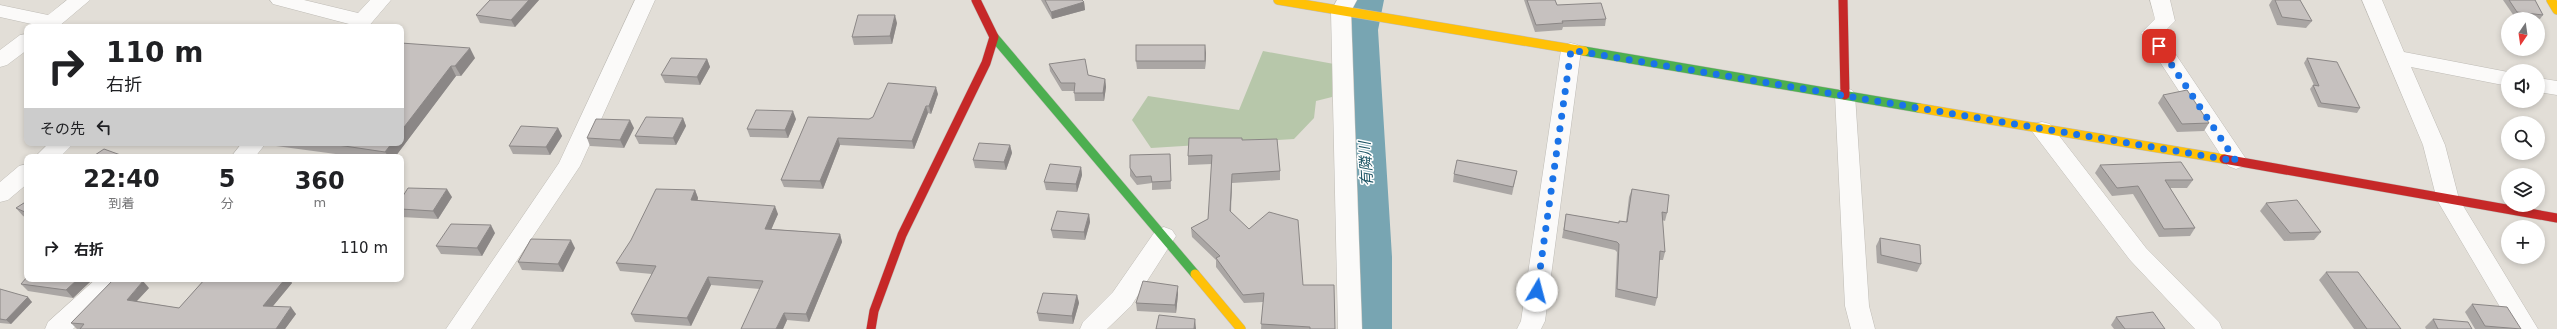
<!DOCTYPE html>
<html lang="ja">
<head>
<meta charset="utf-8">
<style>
	:root { --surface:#fff; --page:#f2f2f2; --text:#202124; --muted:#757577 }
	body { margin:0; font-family:"DejaVu Sans","Noto Sans JP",sans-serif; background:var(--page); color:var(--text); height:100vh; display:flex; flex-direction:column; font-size:15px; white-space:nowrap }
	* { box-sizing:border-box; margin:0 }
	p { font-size:13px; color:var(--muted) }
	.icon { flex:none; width:22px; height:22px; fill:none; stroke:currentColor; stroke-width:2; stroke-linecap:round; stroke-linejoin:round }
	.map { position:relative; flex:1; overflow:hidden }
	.side { position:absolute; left:24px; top:154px; width:380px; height:128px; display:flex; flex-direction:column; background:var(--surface); border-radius:8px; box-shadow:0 2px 6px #0003 }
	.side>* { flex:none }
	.banner { position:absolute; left:24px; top:24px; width:380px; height:122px; border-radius:8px; box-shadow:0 2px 6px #0003; background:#fff; color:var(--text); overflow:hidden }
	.needle { width:26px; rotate:193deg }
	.controls { position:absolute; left:2501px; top:12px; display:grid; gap:8px }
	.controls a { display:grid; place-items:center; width:44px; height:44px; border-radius:50%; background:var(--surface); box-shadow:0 2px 6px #0003; font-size:20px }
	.pin { position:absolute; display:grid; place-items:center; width:34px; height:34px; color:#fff; margin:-17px; border-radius:8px; box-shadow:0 2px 6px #0006 }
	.me { position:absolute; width:44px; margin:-22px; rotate:8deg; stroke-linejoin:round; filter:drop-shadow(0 0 3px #0008) }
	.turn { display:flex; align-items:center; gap:14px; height:84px; padding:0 16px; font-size:18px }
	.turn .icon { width:52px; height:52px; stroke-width:2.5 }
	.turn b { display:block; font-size:28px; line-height:34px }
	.then { display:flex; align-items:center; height:38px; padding:0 16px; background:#0003; gap:8px; font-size:15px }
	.eta { display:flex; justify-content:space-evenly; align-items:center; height:68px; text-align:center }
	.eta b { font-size:24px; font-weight:800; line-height:28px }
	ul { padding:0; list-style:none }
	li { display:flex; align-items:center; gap:12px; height:52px; padding:0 16px }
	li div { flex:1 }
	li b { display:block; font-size:15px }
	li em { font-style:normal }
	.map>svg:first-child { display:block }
</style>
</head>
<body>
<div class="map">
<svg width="2557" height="329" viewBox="0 0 2557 329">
	<rect width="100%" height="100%" fill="#e2ded7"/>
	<path fill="#b7c7aa" d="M1263,51L1334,64L1332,97L1316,101L1314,118L1294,139L1151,148L1132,120L1148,96L1239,110Z"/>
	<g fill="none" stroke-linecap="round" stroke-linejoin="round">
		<path fill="#78a5b2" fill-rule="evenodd" d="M1350,0H1384L1378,30L1392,257V329H1348L1350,257L1342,30Z"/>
		<g stroke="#bfbcb6" stroke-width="1">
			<g id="street">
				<path d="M67,0H90L58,27H35L36,25L0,17V5L48,15Z"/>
				<path d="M270,0H304L358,13L370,0H391L368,27H347L349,24L273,4Z"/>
				<path d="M635,0H655L580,166L471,329H446L559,163Z"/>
				<path d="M1337,0H1357L1351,11L1362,329H1338L1331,11Z"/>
				<path d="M2150,0H2170L2175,21L2162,34L2244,156L2247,161L2244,166L2236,169L2228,166L2141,33L2155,19Z"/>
				<path d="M2362,0H2382L2404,52L2508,72V86L2411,67L2445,145L2459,199L2538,329H2513L2437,200L2423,145Z"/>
				<path d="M27,34V50L7,65L0,67V50L20,35Z"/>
				<path d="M1571,43L1578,45L1581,50L1545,321L1541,329H1517L1521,321L1561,50L1564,45Z"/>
				<path d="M2538,78L2557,81V95L2538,92Z"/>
				<path d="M1845,88L1852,90L1855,95L1869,306L1875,329H1851L1845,306L1835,95L1838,90Z"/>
				<path d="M2042,122L2050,124L2146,248L2219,322L2222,329H2195L2130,260L2034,134L2031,129L2034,124Z"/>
				<path d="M49,143H74L60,157H35Z"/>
				<path d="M242,143H266L255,157H231Z"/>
				<path d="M27,164V184L8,200L0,202V182L19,166Z"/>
				<path d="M1164,227L1172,230L1176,236L1131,306L1107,329H1080L1083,322L1113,292L1156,230Z"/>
				<path d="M96,279H123L119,285L73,329H45L48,322Z"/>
			</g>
		</g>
		<g stroke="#bfbcb6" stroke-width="10">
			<g id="fast">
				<path d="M994,37L1195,274"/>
				<path d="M1584,51L1919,108"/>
			</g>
		</g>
		<g stroke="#bfbcb6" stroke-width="10">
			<g id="slow">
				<path d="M1278,0L1584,51"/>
				<path d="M2551,0L2557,10"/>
				<path d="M1919,108L2224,159"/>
				<path d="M1195,274L1241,329"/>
			</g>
		</g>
		<g stroke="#bfbcb6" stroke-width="10">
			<g id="jam">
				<path d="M1843,0L1845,95"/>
				<path d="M2224,159L2557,218"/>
				<path d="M871,329L874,311L902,235L986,63L994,37L976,0"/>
			</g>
		</g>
		<use href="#street" fill="#fbfaf9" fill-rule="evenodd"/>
		<use href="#fast" stroke="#4caf50" stroke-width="9"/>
		<use href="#slow" stroke="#ffc107" stroke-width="9"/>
		<use href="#jam" stroke="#c62828" stroke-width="9"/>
	</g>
	<g fill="#aaa6a4">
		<path d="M490,0H539L515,27L480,23L476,15Z"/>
		<path d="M1041,0H1082L1084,2L1085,10L1052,19Z"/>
		<path d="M1524,0H1555L1557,5L1606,19L1605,26L1563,27L1562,30L1535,32Z"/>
		<path d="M2272,0H2300L2312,21L2306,28L2277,25L2269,5Z"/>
		<path d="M2503,0H2535L2543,15L2540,19L2514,16Z"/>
		<path d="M897,23L892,44L854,45L852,37Z"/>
		<path d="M401,43L475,58L461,76H456L395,157H358L276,146L274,143H401Z"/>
		<path d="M1206,53L1205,69H1137L1136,61Z"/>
		<path d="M2307,58L2360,108L2357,113L2318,107L2310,89L2313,85H2314L2304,63Z"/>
		<path d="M707,59L710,67L700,85L665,83L661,75Z"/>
		<path d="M1049,64L1088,75L1105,79L1106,87L1104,101H1075L1074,91H1062L1050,71Z"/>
		<path d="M938,94L931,114L928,113L914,149L840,145L823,189L784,187L781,180L808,117L869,119Z"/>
		<path d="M2163,95L2209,123L2204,131L2177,132L2158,103Z"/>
		<path d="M683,118L686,126L676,145L639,144L635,136Z"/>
		<path d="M796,119L788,138L750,137L747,129Z"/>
		<path d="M558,128L562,136L550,155L513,154L509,146Z"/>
		<path d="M634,128L624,148L590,146L587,138Z"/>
		<path d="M1242,140L1280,171V180L1232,183L1231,212L1303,285L1335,329H1261L1263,302L1244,303L1216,267V260L1192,237L1191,228L1208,219L1212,164L1188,165V156Z"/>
		<path d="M1010,145L1012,153L1006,170L975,168L973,160Z"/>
		<path d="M1170,154L1171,189L1152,190V183L1137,185L1130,176V168Z"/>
		<path d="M2100,165L2193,180L2187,188H2170L2195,228L2190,236L2159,237L2133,194L2112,196L2095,173Z"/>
		<path d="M1081,167L1082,175L1077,192L1046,190L1044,182Z"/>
		<path d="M1517,171L1512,195L1453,182L1454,174Z"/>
		<path d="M1632,189L1667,213L1665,221L1662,220L1665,252L1663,260H1659L1657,298L1655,306L1615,297L1617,252L1615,250L1562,238L1566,214L1619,223L1626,222L1629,197Z"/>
		<path d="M695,190L698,198V200L778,214L771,229L840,234L842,242L809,322L787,320L783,329H741L760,289L711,285L691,326L635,322L631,314L652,274L620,271L616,263Z"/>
		<path d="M452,197L438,219L401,217V199Z"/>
		<path d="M27,201V218L23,216L16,208Z"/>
		<path d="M2266,203L2321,232L2314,240L2284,241L2260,211Z"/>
		<path d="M1089,214L1090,222L1085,240L1053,238L1051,230Z"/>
		<path d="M495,233L482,256L441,254L436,246Z"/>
		<path d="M1880,238L1921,264L1917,272L1877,263L1876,246Z"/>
		<path d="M575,248L563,272L522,270L518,262Z"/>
		<path d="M2326,272L2401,329H2354L2319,280Z"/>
		<path d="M205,279H289L292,283L273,306L296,314L285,329H77L71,323L149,288L137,301L179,308Z"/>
		<path d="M91,281L73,298L28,291L21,284Z"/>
		<path d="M0,289L32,302L11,324L0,323Z"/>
		<path d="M1178,294L1176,313L1137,311L1136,303Z"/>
		<path d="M1077,295L1079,303L1073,324L1039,321L1037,313Z"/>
		<path d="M2472,304L2521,329H2475L2465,312Z"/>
		<path d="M2116,317L2165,329H2114L2111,325Z"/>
		<path d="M2433,319L2472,329H2426L2425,327Z"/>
	</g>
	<g fill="#8b8786">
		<path d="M529,0H539L515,27L511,20Z"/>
		<path d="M1084,2L1085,10L1052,19L1051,12Z"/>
		<path d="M895,15L897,23L892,44L890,36Z"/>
		<path d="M1205,45L1206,53L1205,69Z"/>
		<path d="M470,48L475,58L461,76L455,66Z"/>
		<path d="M707,59L710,67L700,85L697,77Z"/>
		<path d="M451,66L456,76L395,157H389L385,152L392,143H401V131Z"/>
		<path d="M1105,79L1106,87L1104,101L1103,93Z"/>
		<path d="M936,87L938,94L931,114L929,106Z"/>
		<path d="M926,106L928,113L914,149L912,141Z"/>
		<path d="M793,111L796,119L788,138L785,130Z"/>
		<path d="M683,118L686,126L676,145L673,138Z"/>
		<path d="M630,120L634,128L624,148L620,140Z"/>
		<path d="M558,128L562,136L550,155L546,147Z"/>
		<path d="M838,138L840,145L823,189L820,181Z"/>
		<path d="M1010,145L1012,153L1006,170L1004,162Z"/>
		<path d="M1081,167L1082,175L1077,192L1076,184Z"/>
		<path d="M1232,174V183L1230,220V211Z"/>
		<path d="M447,189L452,197L438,219L433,211Z"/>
		<path d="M695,190L698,198L694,208L691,200Z"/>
		<path d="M775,206L778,214L768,237L765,229Z"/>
		<path d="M1089,214L1090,222L1085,240L1084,232Z"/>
		<path d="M491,225L495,233L482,256L477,248Z"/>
		<path d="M840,234L842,242L809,322L806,314Z"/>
		<path d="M571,240L575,248L563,272L558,264Z"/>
		<path d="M708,277L711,285L691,326L687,318Z"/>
		<path d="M78,279H89L91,281L73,298L66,290Z"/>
		<path d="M285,279H289L292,283L268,312L263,306Z"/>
		<path d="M143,281L149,288L132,306L127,300Z"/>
		<path d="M1178,286V294L1176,313L1175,305Z"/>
		<path d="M1077,295L1079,303L1073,324L1072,316Z"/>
		<path d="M28,297L32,302L11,324L6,320Z"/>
		<path d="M291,307L296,314L285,329H276Z"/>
		<path d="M784,313L787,320L783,329H776Z"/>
		<path d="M1195,319L1196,329H1194Z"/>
	</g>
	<g fill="#c6c1bf" stroke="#8b8786">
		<path d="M490,0H529L511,20L476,15Z"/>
		<path d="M1045,0H1082L1084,2L1051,12Z"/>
		<path d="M1527,0H1555L1557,5L1601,3L1606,19L1562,21L1563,23L1536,25Z"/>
		<path d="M2275,0H2300L2312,21L2282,17Z"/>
		<path d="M2509,0H2535L2543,15L2517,12Z"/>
		<path d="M858,15H895L890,36L852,37Z"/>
		<path d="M401,43L470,48L455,66H451L401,131Z"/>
		<rect x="1136" y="45" width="69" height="16"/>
		<path d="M671,58L707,59L697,77L661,75Z"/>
		<path d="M2307,58L2337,62L2360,108L2321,103L2313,85L2319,86Z"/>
		<path d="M1085,59L1088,75L1105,79L1103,93H1074L1075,83H1061L1049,64Z"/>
		<path d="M888,83L936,87L929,106H926L912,141L838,138L820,181L781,180L808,117L869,119L873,117Z"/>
		<path d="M2187,90L2209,123L2182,124L2163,95Z"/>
		<path d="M756,110L793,111L785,130L747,129Z"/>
		<path d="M646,117L683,118L673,138L635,136Z"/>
		<path d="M596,119L630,120L620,140L587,138Z"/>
		<path d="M521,126L558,128L546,147L509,146Z"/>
		<path d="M1189,138H1242V140L1277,139L1280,171L1232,174L1230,211L1249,229L1269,212L1298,220L1303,285H1334L1335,329H1310V327L1261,324L1264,293L1243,295L1216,258L1220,256L1191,228L1208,219L1212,155L1188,156Z"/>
		<path d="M324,143H392L385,152Z"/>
		<path d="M979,143L1010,145L1004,162L973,160Z"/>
		<path d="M104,149L126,157H92Z"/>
		<path d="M1170,154L1171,181L1152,182L1151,176L1136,177L1130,168V155Z"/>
		<path d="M1457,160L1517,171L1513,187L1454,174Z"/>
		<path d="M2181,162L2193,180H2165L2195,228L2164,229L2138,186L2117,188L2100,165Z"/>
		<path d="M1050,164L1081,167L1076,184L1044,182Z"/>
		<path d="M408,188L447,189L433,211L401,209V199Z"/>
		<path d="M656,189L695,190L691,200L775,206L765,229L840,234L806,314L784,313L776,329H741L763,281L708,277L687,318L631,314L656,266L616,263L631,240Z"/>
		<path d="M1632,189L1669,195L1667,213L1662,212L1665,252L1660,251L1657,298L1617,289L1619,244L1617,242L1564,230L1566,214L1619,223V221L1627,222Z"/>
		<path d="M2297,200L2321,232L2290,233L2266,203Z"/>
		<path d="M27,201V213L16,208Z"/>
		<path d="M1057,211L1089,214L1084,232L1051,230Z"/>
		<path d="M451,224L491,225L477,248L436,246Z"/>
		<path d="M1880,238L1920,245L1921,264L1881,255Z"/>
		<path d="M531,239L571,240L558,264L518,262Z"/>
		<path d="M2326,272H2358L2401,329H2367Z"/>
		<path d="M27,277V279H78L66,290L21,284Z"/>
		<path d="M114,279H124L143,281L127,300L179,308L205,279H285L263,306L291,307L276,329H80L84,324L71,323Z"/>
		<path d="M1143,281L1178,286L1175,305L1136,303Z"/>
		<path d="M0,289L28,297L6,320L0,319Z"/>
		<path d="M1043,293L1077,295L1072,316L1037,313Z"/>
		<path d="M2472,304L2507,307L2521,329L2485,326Z"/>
		<path d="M2153,312L2165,329H2125L2116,317Z"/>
		<path d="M1159,315L1195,319L1194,329H1156Z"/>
		<path d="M2433,319L2468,322L2472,329H2438Z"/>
	</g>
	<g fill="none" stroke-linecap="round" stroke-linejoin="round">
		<path stroke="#1a73e8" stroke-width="7" stroke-dasharray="0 12.6" d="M1537,291L1571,50L2236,161L2159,46"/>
	</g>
	<g text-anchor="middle" stroke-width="3" stroke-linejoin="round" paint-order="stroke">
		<g font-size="15" font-style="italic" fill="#1e5565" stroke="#fff">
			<text transform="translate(1366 164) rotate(-93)" y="5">有隣川</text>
		</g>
	</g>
</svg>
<div class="controls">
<a><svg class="needle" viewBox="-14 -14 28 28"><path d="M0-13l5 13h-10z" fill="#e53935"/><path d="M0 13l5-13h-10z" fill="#757577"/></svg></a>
<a><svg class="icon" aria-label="sound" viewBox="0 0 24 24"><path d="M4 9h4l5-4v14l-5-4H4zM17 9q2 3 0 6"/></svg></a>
<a><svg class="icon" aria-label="search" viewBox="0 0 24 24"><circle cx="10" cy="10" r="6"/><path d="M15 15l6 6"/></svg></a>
<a><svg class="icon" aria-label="layers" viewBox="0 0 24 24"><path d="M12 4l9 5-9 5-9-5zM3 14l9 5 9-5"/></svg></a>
<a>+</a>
</div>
<div class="pin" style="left:2159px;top:46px;background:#d93025"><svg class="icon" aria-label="arrive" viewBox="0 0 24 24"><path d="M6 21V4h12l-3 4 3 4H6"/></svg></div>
<svg class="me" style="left:1537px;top:291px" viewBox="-20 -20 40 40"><circle r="19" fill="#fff"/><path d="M0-13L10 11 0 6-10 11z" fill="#1a73e8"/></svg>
<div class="banner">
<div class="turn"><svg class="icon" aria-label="right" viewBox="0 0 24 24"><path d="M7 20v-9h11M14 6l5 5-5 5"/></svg><div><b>110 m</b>右折</div></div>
<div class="then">その先<svg class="icon" aria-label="left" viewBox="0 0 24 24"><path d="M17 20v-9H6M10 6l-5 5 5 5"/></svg></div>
</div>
<section class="side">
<div class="eta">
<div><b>22:40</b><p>到着</p></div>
<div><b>5</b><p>分</p></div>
<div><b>360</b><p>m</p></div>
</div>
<ul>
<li><svg class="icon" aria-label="right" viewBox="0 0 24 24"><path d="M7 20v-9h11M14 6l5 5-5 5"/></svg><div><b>右折</b></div><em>110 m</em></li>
</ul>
</section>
</div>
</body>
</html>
